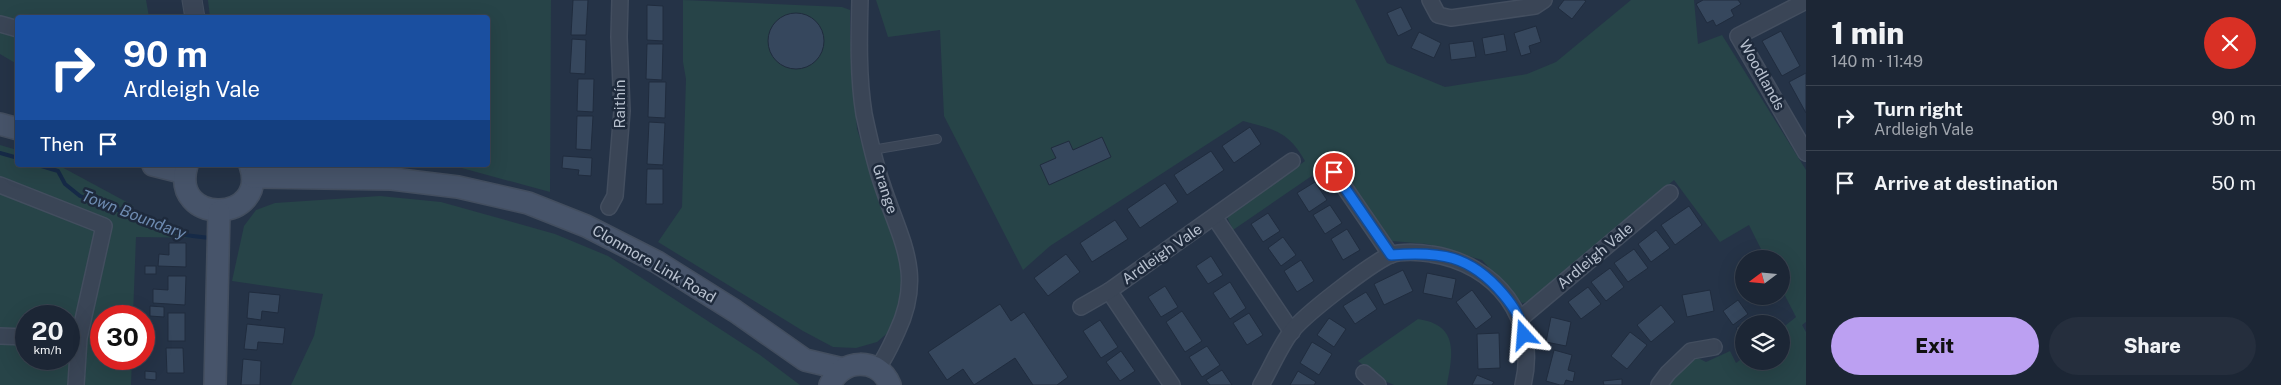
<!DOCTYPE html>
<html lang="en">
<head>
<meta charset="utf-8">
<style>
	:root { --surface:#1c2635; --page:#252e3d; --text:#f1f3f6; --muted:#a0a5ad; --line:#3a4350; --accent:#bca0f2 }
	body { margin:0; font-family:"Public Sans",sans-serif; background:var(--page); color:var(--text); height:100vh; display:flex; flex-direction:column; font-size:19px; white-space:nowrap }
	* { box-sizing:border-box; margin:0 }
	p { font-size:16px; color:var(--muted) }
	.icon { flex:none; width:28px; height:28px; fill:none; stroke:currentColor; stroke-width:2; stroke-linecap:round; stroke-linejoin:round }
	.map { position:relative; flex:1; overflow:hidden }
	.panel { display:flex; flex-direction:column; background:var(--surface); width:475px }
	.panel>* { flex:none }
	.guide { position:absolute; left:15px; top:15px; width:475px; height:152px; border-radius:5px; box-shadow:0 5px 20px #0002,0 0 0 1px var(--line); background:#1a4fa0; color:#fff; overflow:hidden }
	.needle { width:32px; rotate:254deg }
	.tools { position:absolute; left:1735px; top:250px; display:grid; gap:10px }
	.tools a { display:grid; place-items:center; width:55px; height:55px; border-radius:50%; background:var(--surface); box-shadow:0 5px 20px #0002,0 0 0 1px var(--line); font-size:25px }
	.speed { position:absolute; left:15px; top:305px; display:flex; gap:10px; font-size:25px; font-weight:700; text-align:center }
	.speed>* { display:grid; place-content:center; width:65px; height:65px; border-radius:50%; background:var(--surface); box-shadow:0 5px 20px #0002,0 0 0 1px var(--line); line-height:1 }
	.speed small { font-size:12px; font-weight:400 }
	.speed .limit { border:8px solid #d22; background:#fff; color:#111 }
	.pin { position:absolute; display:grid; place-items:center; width:42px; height:42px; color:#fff; margin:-21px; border:2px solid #fff; border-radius:50%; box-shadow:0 1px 5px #0007 }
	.me { position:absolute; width:55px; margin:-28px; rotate:341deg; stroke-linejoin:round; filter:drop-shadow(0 0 4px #0008) }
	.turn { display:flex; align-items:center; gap:18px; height:105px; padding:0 25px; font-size:22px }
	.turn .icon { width:65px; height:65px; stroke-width:2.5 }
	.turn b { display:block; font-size:35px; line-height:42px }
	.then { display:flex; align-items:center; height:48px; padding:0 25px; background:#0003; gap:10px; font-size:19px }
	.round { display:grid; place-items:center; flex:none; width:52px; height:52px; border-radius:26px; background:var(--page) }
	.summary { display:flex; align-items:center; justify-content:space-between; height:85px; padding:0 25px }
	h1 { font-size:30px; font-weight:800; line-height:38px }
	.button { display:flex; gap:10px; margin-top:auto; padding:10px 25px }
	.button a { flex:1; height:58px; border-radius:30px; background:var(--accent); color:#111; font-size:20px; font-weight:800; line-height:58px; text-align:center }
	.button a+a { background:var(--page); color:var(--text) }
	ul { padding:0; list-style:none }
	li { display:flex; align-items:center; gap:15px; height:65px; padding:0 25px; border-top:1px solid var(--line) }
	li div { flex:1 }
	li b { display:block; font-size:19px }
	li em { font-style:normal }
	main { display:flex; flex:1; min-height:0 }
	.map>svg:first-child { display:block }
</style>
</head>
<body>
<main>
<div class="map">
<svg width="1806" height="385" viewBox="0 0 1806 385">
	<rect width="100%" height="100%" fill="#253347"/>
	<g fill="#274448" fill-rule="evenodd">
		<path d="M0,0H146L149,17L18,18L17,64L0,54Z"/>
		<path d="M208,0H551L550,192L458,167L436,165H488V18L210,17Z"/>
		<path d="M683,0L842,7L850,10V33L857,129L901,264L902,301L891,330L877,342L856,348L833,347L803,331L658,242L682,207L686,79L683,62Z"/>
		<path d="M876,0H1355L1387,63L1445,87L1527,74L1556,62L1631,0H1694L1698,44L1722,35L1806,170V322L1802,325L1806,332V385H1667L1696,357L1706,362L1730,351L1736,363L1744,357V361H1781V329L1796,317L1781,288V259H1766L1749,225L1720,242L1674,180L1531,302L1522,303L1482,260L1427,244L1392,241L1335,160L1233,230L1227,217L1305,161C1289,132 1274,129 1243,121L1050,246L1023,270L944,116L940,30L888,37Z"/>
		<path d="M0,145L17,150L18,165H58L134,206L111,208L184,235L210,238L136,237L133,316H101V359H132L131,385H0ZM26,316H69V359H26Z"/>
		<path d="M380,196L441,202L555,234L608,256L760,355L800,385H291L314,336L323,294L232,281L244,226L256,210L275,203Z"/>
		<path d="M1418,319C1459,325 1453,354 1447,385H1394L1382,380L1358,361Z"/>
	</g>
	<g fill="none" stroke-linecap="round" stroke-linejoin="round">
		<g stroke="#162a47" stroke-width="4">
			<path d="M0,153L18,158"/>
			<path d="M38,165L58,171L65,184L80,196L184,235L210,238"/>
		</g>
	</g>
	<g fill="#36475d" stroke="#202c3e">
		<path d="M573,0H588L586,35H571Z"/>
		<path d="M1564,0H1584L1586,1L1572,19L1558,8Z"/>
		<path d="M1703,0H1738L1741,4L1731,10L1734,16L1716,26L1713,20L1707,23L1696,4Z"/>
		<path d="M647,5L663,6V41L647,40Z"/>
		<path d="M1401,7L1412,29L1398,36L1387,13Z"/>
		<circle cx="796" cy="41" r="28"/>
		<path d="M1536,26L1541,42L1529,46L1531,53L1521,56L1514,33Z"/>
		<path d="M1781,31L1800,66L1782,76L1762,41Z"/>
		<path d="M1419,32L1441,43L1434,58L1411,48Z"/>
		<path d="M1504,34L1507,51L1485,55L1482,38Z"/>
		<path d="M572,39L586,40L585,74L570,73Z"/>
		<path d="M1473,41L1476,57L1451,60L1449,44Z"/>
		<path d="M647,44H663L662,80L646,79Z"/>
		<path d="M1806,73V113L1789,82Z"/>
		<path d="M578,79H594L593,112L577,111Z"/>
		<path d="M649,82H666L665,118L648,117Z"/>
		<path d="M577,116H593L591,150L576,149Z"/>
		<path d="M649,122L665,123L663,165L647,164Z"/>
		<path d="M1250,127L1261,144L1234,163L1222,146Z"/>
		<path d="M1102,137L1111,157L1049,185L1040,165L1056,158L1051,148L1069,141L1073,150Z"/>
		<path d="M1211,151L1224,170L1187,195L1174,175Z"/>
		<path d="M563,156L592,158L591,176L578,175L579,170L562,168Z"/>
		<path d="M647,169H663V204H646Z"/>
		<path d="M1315,182L1327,200L1309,212L1297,193Z"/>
		<path d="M1165,183L1178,202L1140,228L1127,209Z"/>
		<path d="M1330,205L1342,223L1325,234L1313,215Z"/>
		<path d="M1689,206L1702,225L1675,245L1661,225Z"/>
		<path d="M1268,213L1280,231L1263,242L1251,224Z"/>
		<path d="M1115,220L1128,239L1092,262L1080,243Z"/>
		<path d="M1347,229L1360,250L1343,260L1331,239Z"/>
		<path d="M1656,230L1670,248L1651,262L1638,244Z"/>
		<path d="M1283,237L1296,255L1281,266L1268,248Z"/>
		<path d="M169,243H186V267L158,266L159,254L169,255Z"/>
		<path d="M1634,249L1648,268L1628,282L1614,263Z"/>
		<path d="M1066,254L1080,272L1048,296L1034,278Z"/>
		<path d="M1211,256L1223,275L1208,284L1196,266Z"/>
		<path d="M1301,260L1314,281L1297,292L1284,271Z"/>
		<rect x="145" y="266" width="11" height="8"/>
		<path d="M1610,268L1624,287L1606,301L1591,282Z"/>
		<path d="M1403,270L1413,291L1384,305L1374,284Z"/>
		<path d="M1427,273L1456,279L1452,299L1423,293Z"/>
		<path d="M168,276H186L185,305L153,303V289L168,290Z"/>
		<path d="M1230,282L1246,308L1230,319L1213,293Z"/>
		<path d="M1165,286L1178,307L1161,317L1148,297Z"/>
		<path d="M1588,287L1601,304L1581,319L1568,302Z"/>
		<path d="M1472,290L1492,317L1476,329L1456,302Z"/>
		<path d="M1710,290L1714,311L1687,317L1682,295Z"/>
		<path d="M249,292L280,295L278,313L262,311L261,320L247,318Z"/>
		<path d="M1366,292L1377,309L1355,324L1343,306Z"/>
		<path d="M1738,300L1748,314L1733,325L1723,311Z"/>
		<path d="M1000,304L1011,321L1024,312L1068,377L1057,385H1033L1015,358L974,385L963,369L947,380L928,352Z"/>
		<path d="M1661,305L1675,322L1651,342L1637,325Z"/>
		<path d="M150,306L164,307V317L150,316Z"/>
		<path d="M1182,311L1202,341L1185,352L1166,322Z"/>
		<rect x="168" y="313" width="17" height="28"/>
		<path d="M1249,313L1263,335L1247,345L1233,323Z"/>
		<path d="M1551,317L1571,322L1566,346L1546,342Z"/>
		<path d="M1753,317L1757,324H1744V340L1736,328Z"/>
		<path d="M1329,318L1346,329L1334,347L1317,335Z"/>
		<path d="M1100,320L1118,347L1101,358L1083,331Z"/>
		<path d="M247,324L285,328L283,344L258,342L257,350L244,349Z"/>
		<path d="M1630,332L1647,345L1627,369L1611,356Z"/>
		<path d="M1499,333L1500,368L1478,369L1477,334Z"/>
		<path d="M1312,342L1332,354L1319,375L1300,363Z"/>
		<path d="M1207,346L1220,365L1202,377L1189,357Z"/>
		<path d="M166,348H183L184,373H167Z"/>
		<path d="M1554,350L1572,355L1568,370L1575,372L1573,382L1566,380L1564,385H1560L1546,381Z"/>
		<path d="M1121,351L1135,371L1120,381L1106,362Z"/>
		<path d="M243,359L261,361L260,385H241Z"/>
		<path d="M1222,370L1232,385H1210L1206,380Z"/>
		<path d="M145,371L156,372V380L145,379Z"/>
		<path d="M1298,371L1316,382L1314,385H1290Z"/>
		<path d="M1477,375L1494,382L1492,385H1472Z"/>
		<path d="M1622,379V385H1604L1603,381Z"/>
	</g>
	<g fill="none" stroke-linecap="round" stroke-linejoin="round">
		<g stroke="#434e5f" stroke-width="10">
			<path id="service" d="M872,150L937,139"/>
		</g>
		<g stroke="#434e5f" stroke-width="18">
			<g id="minor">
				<path d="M860,0C859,37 858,77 864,114C869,137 874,161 882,184C900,240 925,273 897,332C891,345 886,357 877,369"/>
				<path d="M1430,0L1438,15L1451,18L1535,6L1544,0"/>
				<path d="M1806,1L1738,36L1806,153"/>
				<path d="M0,24L18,29"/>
				<path d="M1334,172L1391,255"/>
				<path d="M0,185L104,226L79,338L76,385"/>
				<path d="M609,207L615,196L622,111L619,37L620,0"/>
				<path d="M1215,218L1292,332"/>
				<path d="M1109,291L1172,385"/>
				<path d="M1081,307L1109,291L1292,161"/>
				<path d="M1521,318L1670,193"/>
				<path d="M0,336L26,337"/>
				<path d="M1364,373L1378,385"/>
				<path d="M1261,385C1271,368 1279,348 1291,332C1305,314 1369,265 1390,255C1401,251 1420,252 1431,254C1497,264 1539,319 1523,385"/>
				<path d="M1659,385L1668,373L1691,351L1714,347"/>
			</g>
		</g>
		<g stroke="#434e5f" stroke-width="21">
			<path id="tertiary" d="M192,0L195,18"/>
		</g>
		<g stroke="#434e5f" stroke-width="24">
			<g id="secondary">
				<path d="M0,124L18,129"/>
				<path d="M153,165L185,173"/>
				<path d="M187,165C169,227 270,223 250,165"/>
				<path d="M253,177L392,179L458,187L528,203L586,226L657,262L735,311L805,360L843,369"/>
				<path d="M215,385L219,212"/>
				<path d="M830,385C841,358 879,357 890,385"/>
			</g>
		</g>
		<use href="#service" stroke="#3a4556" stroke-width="8"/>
		<use href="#minor" stroke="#3a4556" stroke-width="15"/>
		<use href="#tertiary" stroke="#3a4556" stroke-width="19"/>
		<use href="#secondary" stroke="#47546a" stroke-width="21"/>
	</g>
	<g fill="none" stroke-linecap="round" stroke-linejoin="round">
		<g stroke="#114b97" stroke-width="12">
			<path id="route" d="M1334,172L1391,255C1440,251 1470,255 1503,294C1514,307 1521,318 1524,335"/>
		</g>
		<use href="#route" stroke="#1a73e8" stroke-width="9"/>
	</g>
	<g text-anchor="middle" stroke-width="5" stroke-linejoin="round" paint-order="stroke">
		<g font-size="15" fill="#b8c1cf" stroke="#1e2a3c">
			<text transform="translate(1762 75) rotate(61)" y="5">Woodlands</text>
			<text transform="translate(620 104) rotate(-90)" y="5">Raithín</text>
			<text transform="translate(885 189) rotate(72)" y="5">Grange</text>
			<text transform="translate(1162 254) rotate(-35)" y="5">Ardleigh Vale</text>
			<text transform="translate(1595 256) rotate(-40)" y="5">Ardleigh Vale</text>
			<text transform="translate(654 264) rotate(30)" y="5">Clonmore Link Road</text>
		</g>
		<g font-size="16" font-style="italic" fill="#6e8bb1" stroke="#1e2a3c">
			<text transform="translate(134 214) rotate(21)" y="6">Town Boundary</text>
		</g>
	</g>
</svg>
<div class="tools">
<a><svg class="needle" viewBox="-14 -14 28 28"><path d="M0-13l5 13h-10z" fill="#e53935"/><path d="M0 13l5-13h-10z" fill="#a0a5ad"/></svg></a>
<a><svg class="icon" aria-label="layers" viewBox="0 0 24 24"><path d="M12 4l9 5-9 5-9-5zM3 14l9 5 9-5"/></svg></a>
</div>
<div class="speed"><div>20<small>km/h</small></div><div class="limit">30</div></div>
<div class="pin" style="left:1334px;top:172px;background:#d93025"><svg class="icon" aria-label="arrive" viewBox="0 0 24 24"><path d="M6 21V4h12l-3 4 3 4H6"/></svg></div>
<svg class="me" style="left:1524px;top:335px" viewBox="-20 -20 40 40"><path d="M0-17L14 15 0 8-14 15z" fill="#1a73e8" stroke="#fff" stroke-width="4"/></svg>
<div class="guide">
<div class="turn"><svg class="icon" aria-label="right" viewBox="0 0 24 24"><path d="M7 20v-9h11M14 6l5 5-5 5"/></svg><div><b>90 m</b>Ardleigh Vale</div></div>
<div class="then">Then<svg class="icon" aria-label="arrive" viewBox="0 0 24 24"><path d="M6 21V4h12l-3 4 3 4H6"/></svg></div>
</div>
</div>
<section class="panel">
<div class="summary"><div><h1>1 min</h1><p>140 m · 11:49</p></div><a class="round" style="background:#d93025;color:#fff"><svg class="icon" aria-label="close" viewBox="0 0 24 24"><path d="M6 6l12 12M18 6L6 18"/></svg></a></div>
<ul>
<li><svg class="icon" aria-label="right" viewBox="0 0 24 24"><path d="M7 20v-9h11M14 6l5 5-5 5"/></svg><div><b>Turn right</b><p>Ardleigh Vale</p></div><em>90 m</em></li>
<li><svg class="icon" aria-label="arrive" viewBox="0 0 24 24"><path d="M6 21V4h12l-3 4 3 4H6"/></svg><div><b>Arrive at destination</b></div><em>50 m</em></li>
</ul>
<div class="button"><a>Exit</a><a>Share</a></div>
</section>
</main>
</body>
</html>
